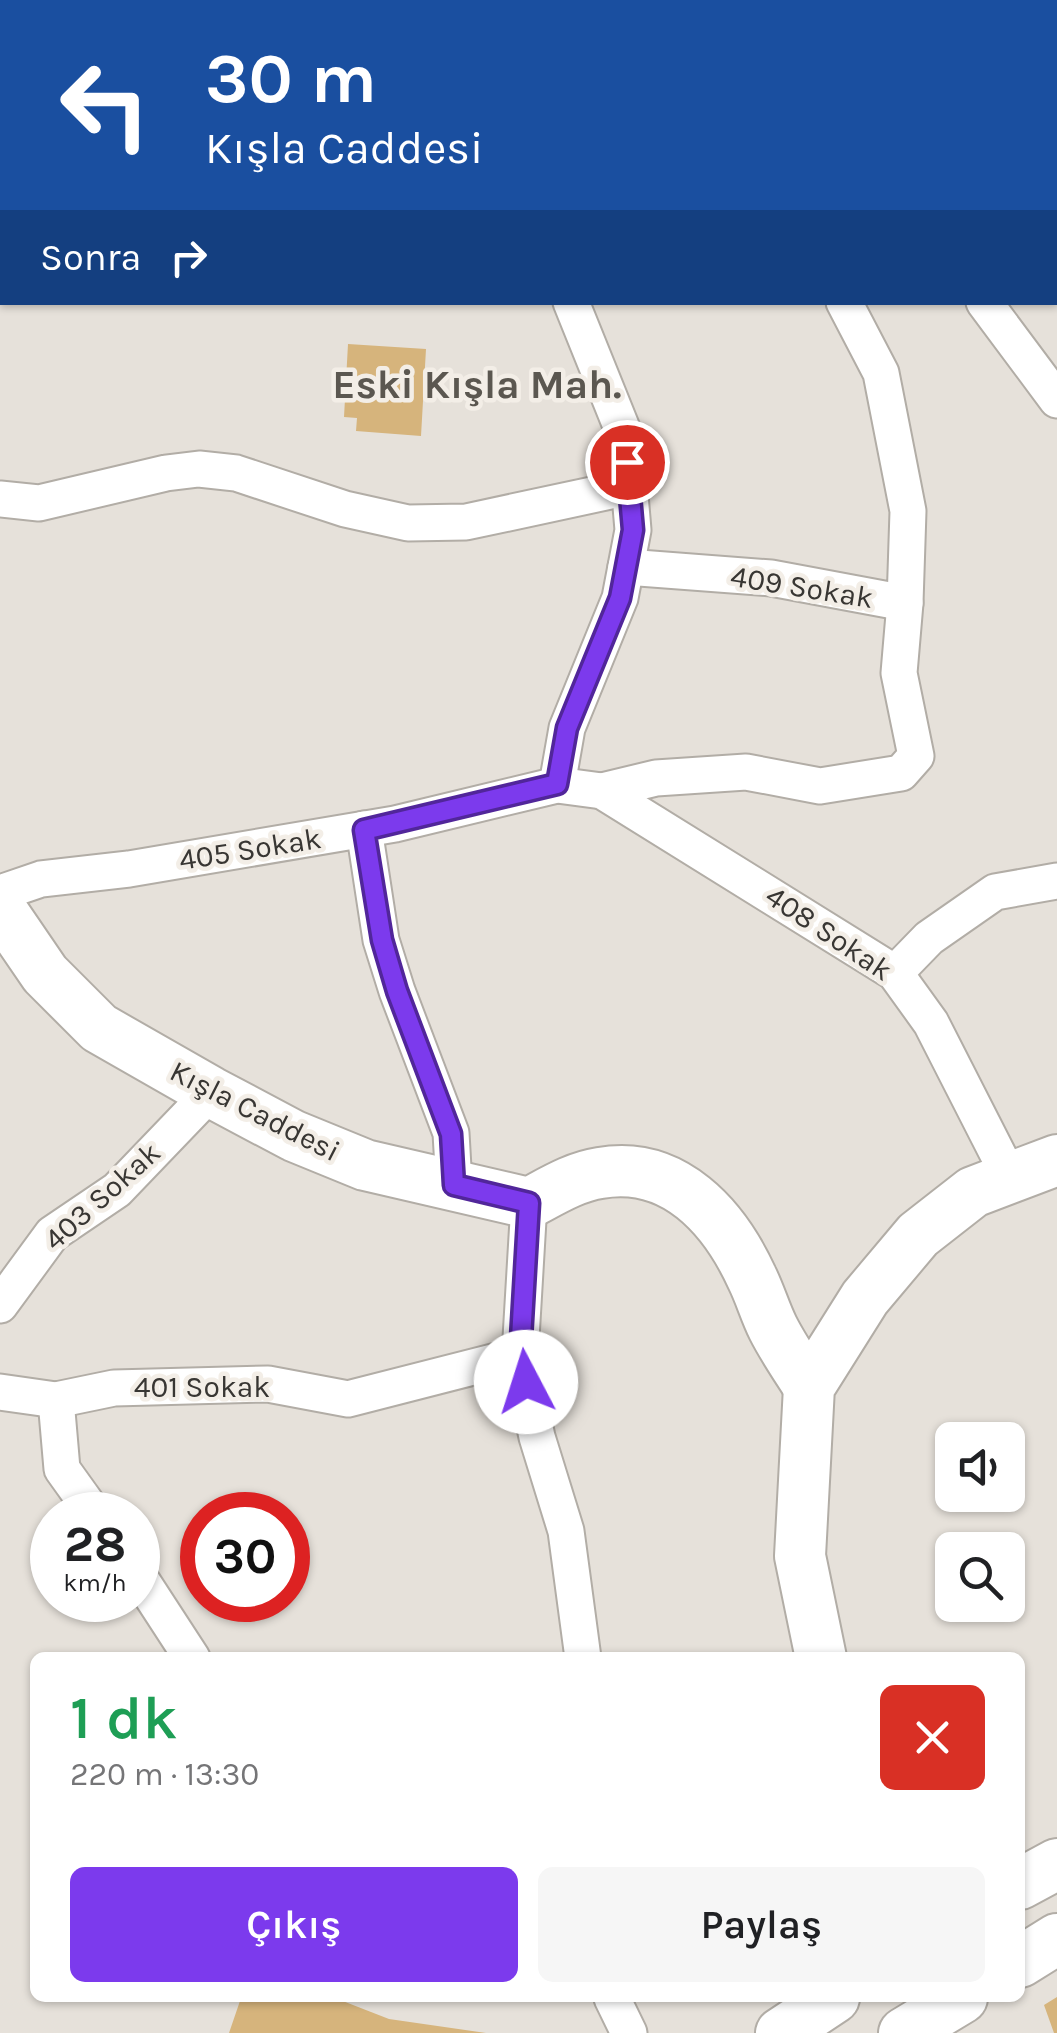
<!DOCTYPE html>
<html lang="tr">
<head>
<meta charset="utf-8">
<style>
	:root { --surface:#fff; --page:#f6f6f6; --text:#202124; --muted:#757577; --accent:#7c3aed }
	body { margin:0; font-family:Karla,sans-serif; background:var(--page); color:var(--text); height:100vh; display:flex; flex-direction:column; font-size:38px; white-space:nowrap }
	* { box-sizing:border-box; margin:0 }
	p { font-size:32px; color:var(--muted) }
	.icon { flex:none; width:55px; height:55px; fill:none; stroke:currentColor; stroke-width:2; stroke-linecap:round; stroke-linejoin:round }
	.map { position:relative; flex:1; overflow:hidden }
	.sheet { position:absolute; left:30px; top:1652px; width:995px; height:350px; display:flex; flex-direction:column; background:var(--surface); border-radius:15px; box-shadow:0 2px 8px #0004 }
	.sheet>* { flex:none }
	.top-card { position:absolute; left:0px; top:0px; width:1058px; height:305px; box-shadow:0 2px 8px #0004; background:#1a4fa0; color:#fff; overflow:hidden }
	.controls { position:absolute; left:935px; top:1422px; display:grid; gap:20px }
	.controls a { display:grid; place-items:center; width:90px; height:90px; border-radius:15px; background:var(--surface); box-shadow:0 2px 8px #0004; font-size:50px }
	.speed { position:absolute; left:30px; top:1492px; display:flex; gap:20px; font-size:50px; font-weight:700; text-align:center }
	.speed>* { display:grid; place-content:center; width:130px; height:130px; border-radius:50%; background:var(--surface); box-shadow:0 2px 8px #0004; line-height:1 }
	.speed small { font-size:25px; font-weight:400 }
	.speed .limit { border:15px solid #d22; background:#fff; color:#111 }
	.pin { position:absolute; display:grid; place-items:center; width:85px; height:85px; color:#fff; margin:-42px; border:5px solid #fff; border-radius:50%; box-shadow:0 2px 10px #0007 }
	.me { position:absolute; width:110px; margin:-55px; rotate:355deg; stroke-linejoin:round; filter:drop-shadow(0 0 8px #0008) }
	.turn { display:flex; align-items:center; gap:35px; height:210px; padding:0 40px; font-size:45px }
	.turn .icon { width:130px; height:130px; stroke-width:2.5 }
	.turn b { display:block; font-size:70px; line-height:85px }
	.then { display:flex; align-items:center; height:95px; padding:0 40px; background:#0003; gap:20px; font-size:38px }
	.round { display:grid; place-items:center; flex:none; width:105px; height:105px; border-radius:15px; background:var(--page) }
	.overview { display:flex; align-items:center; justify-content:space-between; height:170px; padding:0 40px }
	h1 { font-size:60px; font-weight:600; line-height:75px; color:#1e9e55 }
	.primary-button { display:flex; gap:20px; margin-top:auto; padding:20px 40px }
	.primary-button a { flex:1; height:115px; border-radius:15px; background:var(--accent); color:#fff; font-size:40px; font-weight:600; line-height:115px; text-align:center }
	.primary-button a+a { background:var(--page); color:var(--text) }
	.map>svg:first-child { display:block }
</style>
</head>
<body>
<div class="map">
<svg width="1057" height="2033" viewBox="0 0 1057 2033">
	<rect width="100%" height="100%" fill="#e6e1da"/>
	<g fill="#d6b47c">
		<path d="M348,344L426,349L421,436L356,431L357,418L344,417Z"/>
		<path d="M1057,1997V2033H1054L1044,2005Z"/>
		<path d="M241,1998H335L389,2019L486,2033H229Z"/>
	</g>
	<g fill="none" stroke-linecap="round" stroke-linejoin="round">
		<g stroke="#b2ada6" stroke-width="39">
			<g id="street">
				<path d="M256,0L260,2"/>
				<path d="M526,0L531,2"/>
				<path d="M980,0L983,2"/>
				<path d="M1055,64L1057,66"/>
				<path d="M0,140L2,141"/>
				<path d="M984,302L1057,400"/>
				<path d="M0,499L39,503L166,473L199,469L236,473L345,509L408,523L466,522L629,487"/>
				<path d="M626,567L771,578L905,603L908,511L881,373L844,302"/>
				<path d="M557,785L567,728L620,598L633,530L625,436L571,302"/>
				<path d="M602,791L656,778L746,772L820,786L901,773L916,756L899,673L905,603"/>
				<path d="M364,829L381,940L397,991L451,1133L454,1185"/>
				<path d="M0,893L41,879L129,869L395,824L557,785L602,791L895,973L931,1023L1010,1178"/>
				<path d="M895,973L929,938L995,892L1057,881"/>
				<path d="M529,1203L520,1355L537,1437L566,1531L583,1658"/>
				<path d="M0,1305L52,1234L117,1190L211,1092"/>
				<path d="M0,1392L56,1400L114,1388L268,1384L348,1399L520,1355"/>
				<path d="M56,1400L62,1469L95,1515"/>
				<path d="M138,1575L192,1658"/>
				<path d="M612,1998L629,2033"/>
			</g>
		</g>
		<g stroke="#b2ada6" stroke-width="54">
			<g id="secondary">
				<path d="M0,908L45,974L99,1028L211,1092L294,1136L365,1165L529,1203C552,1191 574,1177 600,1173C674,1160 724,1217 752,1278C760,1294 765,1312 773,1328C783,1348 797,1368 809,1387"/>
				<path d="M821,1658L800,1556L809,1387L865,1298L918,1235L973,1192L1057,1160"/>
				<path d="M1020,1884L1057,1864"/>
				<path d="M1020,1962L1057,1939"/>
				<path d="M781,2033L834,1998"/>
				<path d="M904,2033L962,1998"/>
			</g>
		</g>
		<use href="#street" stroke="#fff" stroke-width="35"/>
		<use href="#secondary" stroke="#fff" stroke-width="50"/>
	</g>
	<g fill="none" stroke-linecap="round" stroke-linejoin="round">
		<g stroke="#51269a" stroke-width="25">
			<path id="route" d="M526,1382L520,1355L529,1203L454,1185L451,1134L397,991L382,940L364,830L557,784L567,728L620,598L633,530L627,462"/>
		</g>
		<use href="#route" stroke="#7c3aed" stroke-width="18"/>
	</g>
	<g text-anchor="middle" stroke-width="9" stroke-linejoin="round" paint-order="stroke">
		<g font-size="30" fill="#383633" stroke="#f3eee7">
			<text transform="translate(802 587) rotate(9)" y="10">409 Sokak</text>
			<text transform="translate(250 849) rotate(-9)" y="10">405 Sokak</text>
			<text transform="translate(829 933) rotate(34)" y="10">408 Sokak</text>
			<text transform="translate(255 1111) rotate(27)" y="10">Kışla Caddesi</text>
			<text transform="translate(102 1196) rotate(-42)" y="10">403 Sokak</text>
			<text x="202" y="1397">401 Sokak</text>
		</g>
		<g font-size="40" font-weight="bold" fill="#5b5750" stroke="#f3eee7">
			<text x="477" y="398">Eski Kışla Mah.</text>
		</g>
	</g>
</svg>
<div class="controls">
<a><svg class="icon" aria-label="sound" viewBox="0 0 24 24"><path d="M4 9h4l5-4v14l-5-4H4zM17 9q2 3 0 6"/></svg></a>
<a><svg class="icon" aria-label="search" viewBox="0 0 24 24"><circle cx="10" cy="10" r="6"/><path d="M15 15l6 6"/></svg></a>
</div>
<div class="speed"><div>28<small>km/h</small></div><div class="limit">30</div></div>
<div class="pin" style="left:627px;top:462px;background:#d93025"><svg class="icon" aria-label="arrive" viewBox="0 0 24 24"><path d="M6 21V4h12l-3 4 3 4H6"/></svg></div>
<svg class="me" style="left:526px;top:1382px" viewBox="-20 -20 40 40"><circle r="19" fill="#fff"/><path d="M0-13L10 11 0 6-10 11z" fill="#7c3aed"/></svg>
<div class="top-card">
<div class="turn"><svg class="icon" aria-label="left" viewBox="0 0 24 24"><path d="M17 20v-9H6M10 6l-5 5 5 5"/></svg><div><b>30 m</b>Kışla Caddesi</div></div>
<div class="then">Sonra<svg class="icon" aria-label="right" viewBox="0 0 24 24"><path d="M7 20v-9h11M14 6l5 5-5 5"/></svg></div>
</div>
<section class="sheet">
<div class="overview"><div><h1>1 dk</h1><p>220 m · 13:30</p></div><a class="round" style="background:#d93025;color:#fff"><svg class="icon" aria-label="close" viewBox="0 0 24 24"><path d="M6 6l12 12M18 6L6 18"/></svg></a></div>
<div class="primary-button"><a>Çıkış</a><a>Paylaş</a></div>
</section>
</div>
</body>
</html>
